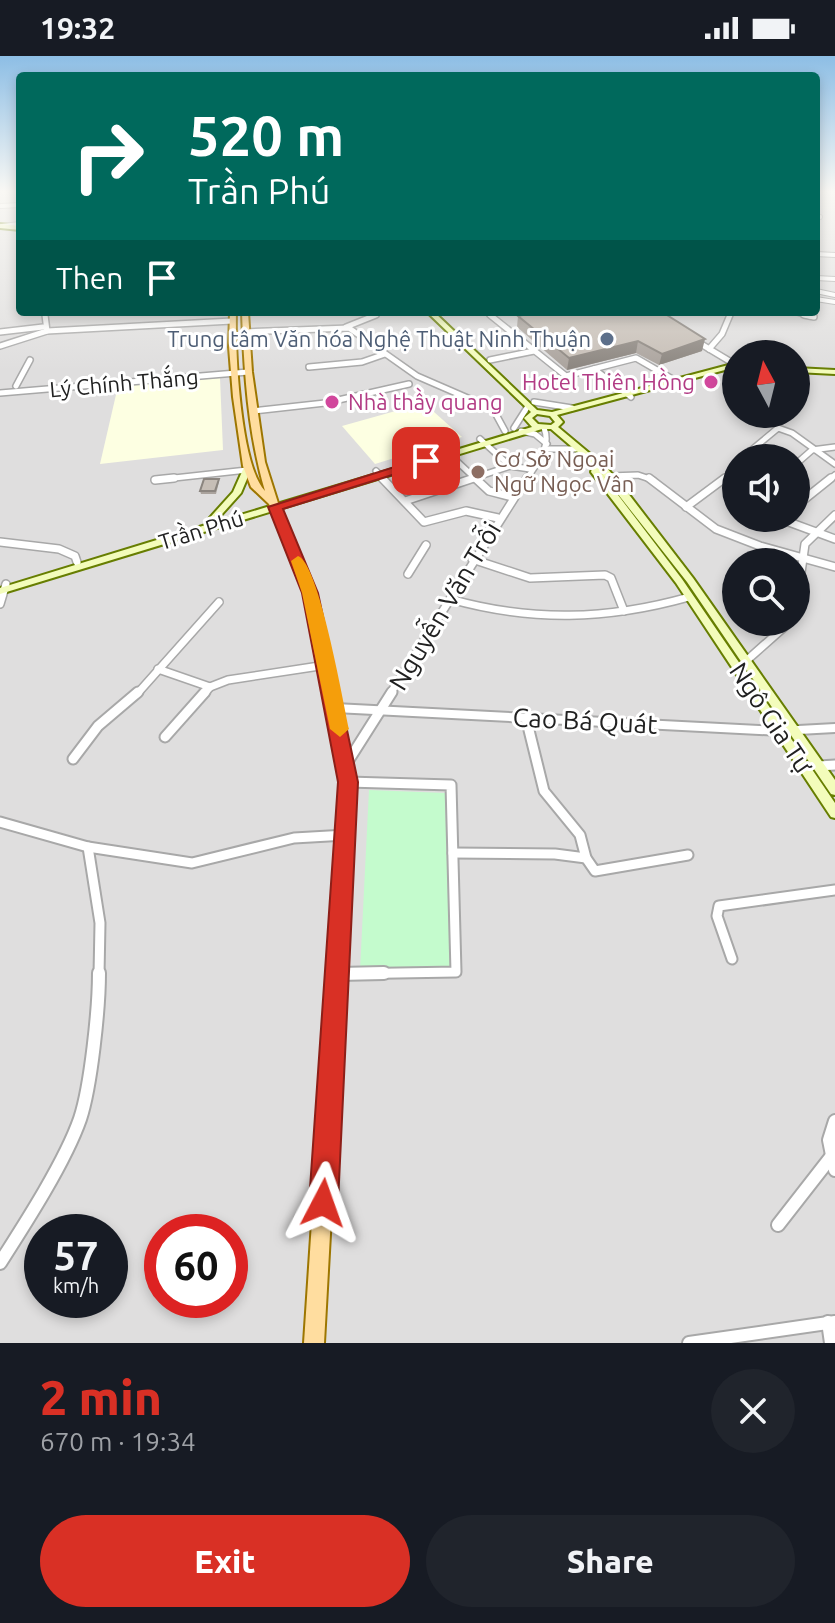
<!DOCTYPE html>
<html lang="en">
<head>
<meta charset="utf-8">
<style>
	:root { --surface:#171b24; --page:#20242c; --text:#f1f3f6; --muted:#9ea1a6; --accent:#d93025 }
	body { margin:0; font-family:Ubuntu,sans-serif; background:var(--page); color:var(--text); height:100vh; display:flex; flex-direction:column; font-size:30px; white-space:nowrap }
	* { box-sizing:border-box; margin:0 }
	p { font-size:26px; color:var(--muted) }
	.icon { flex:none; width:44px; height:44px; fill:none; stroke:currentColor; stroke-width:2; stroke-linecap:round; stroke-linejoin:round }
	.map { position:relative; height:1287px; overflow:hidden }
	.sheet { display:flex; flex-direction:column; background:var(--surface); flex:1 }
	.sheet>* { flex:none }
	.hud { position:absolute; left:16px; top:16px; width:804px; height:244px; border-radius:8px; box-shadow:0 4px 12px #0003; background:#00695c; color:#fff; overflow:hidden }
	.needle { width:52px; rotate:353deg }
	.tools { position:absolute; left:722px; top:284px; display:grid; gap:16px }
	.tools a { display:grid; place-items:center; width:88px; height:88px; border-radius:50%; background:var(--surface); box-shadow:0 4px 12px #0003; font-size:40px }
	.speed { position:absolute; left:24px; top:1158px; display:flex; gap:16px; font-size:40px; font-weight:700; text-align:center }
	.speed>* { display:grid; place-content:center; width:104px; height:104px; border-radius:50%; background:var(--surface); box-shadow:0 4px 12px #0003; line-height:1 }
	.speed small { font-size:20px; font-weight:400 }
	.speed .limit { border:12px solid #d22; background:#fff; color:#111 }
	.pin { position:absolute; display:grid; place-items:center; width:68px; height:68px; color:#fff; margin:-34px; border-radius:16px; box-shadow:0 4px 12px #0006 }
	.me { position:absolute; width:88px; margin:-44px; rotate:4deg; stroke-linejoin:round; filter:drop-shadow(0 0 6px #0008) }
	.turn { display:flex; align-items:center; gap:28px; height:168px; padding:0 40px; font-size:36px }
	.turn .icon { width:104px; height:104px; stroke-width:2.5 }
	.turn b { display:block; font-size:56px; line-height:68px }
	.then { display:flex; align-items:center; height:76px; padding:0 40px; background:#0003; gap:16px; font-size:30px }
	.round { display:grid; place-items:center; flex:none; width:84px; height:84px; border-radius:42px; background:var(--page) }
	.overview { display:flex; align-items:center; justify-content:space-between; height:136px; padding:0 40px }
	h1 { font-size:48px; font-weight:800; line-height:60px; color:var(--accent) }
	.cta { display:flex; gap:16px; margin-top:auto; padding:16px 40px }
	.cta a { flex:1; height:92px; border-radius:48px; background:var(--accent); color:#fff; font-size:32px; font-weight:800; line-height:92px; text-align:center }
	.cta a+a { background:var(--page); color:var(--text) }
	.status { display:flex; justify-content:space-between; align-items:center; height:56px; padding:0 40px; background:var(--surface); direction:ltr }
	.status svg { height:22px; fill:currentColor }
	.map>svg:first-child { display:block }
</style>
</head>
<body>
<div class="status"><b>19:32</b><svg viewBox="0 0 49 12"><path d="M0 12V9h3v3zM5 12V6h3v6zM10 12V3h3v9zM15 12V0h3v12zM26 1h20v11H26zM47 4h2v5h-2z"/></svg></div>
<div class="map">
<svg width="835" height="1287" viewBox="0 0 835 1287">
	<rect width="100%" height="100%" fill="#f1efe7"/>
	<path fill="#dfdede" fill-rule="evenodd" d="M0,135H20V256H816V135H835V1287H0ZM736,298H796V358H736ZM736,402H796V462H736ZM736,506H796V566H736ZM42,1176H110V1244H42ZM162,1176H230V1244H162Z"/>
	<g fill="#fdffe2">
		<path d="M220,322L223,394L100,408L118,330Z"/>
		<path d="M424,347L462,381L375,408L342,370Z"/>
	</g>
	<path fill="#c4fbcd" d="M369,734L445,737L450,913L360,914Z"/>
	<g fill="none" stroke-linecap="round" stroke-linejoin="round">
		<g stroke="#a8a8a8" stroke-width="6">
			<g id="minor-far4">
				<path d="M1,150L20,149"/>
				<path d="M816,160L820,161"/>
				<path d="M2,170L20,168"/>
				<path d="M816,198L835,199"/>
				<path d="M816,222L835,223"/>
				<path d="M816,235L835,239"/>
				<path d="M816,243L835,246"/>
				<path d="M45,256V261"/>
				<path d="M487,256L493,261"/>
				<path d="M794,256L812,261"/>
				<path d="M442,257L446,256"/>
				<path d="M371,261L377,258"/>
				<path d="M729,261L731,256"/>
			</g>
		</g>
		<g stroke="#a8a8a8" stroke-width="8">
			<g id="minor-far3">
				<path d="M45,259L47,275"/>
				<path d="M490,259L566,320L636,302L681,328"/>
				<path d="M804,259L814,261"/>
				<path d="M346,271L376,259"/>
				<path d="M0,276L43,271"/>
				<path d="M244,276L349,272L417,320L493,353L505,375"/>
				<path d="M696,285L736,309"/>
				<path d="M0,290L47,275L232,265"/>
				<path d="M709,293L722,278L730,259"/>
				<path d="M490,304L534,295"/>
				<path d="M309,311L362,306L385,298"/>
				<path d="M594,313L631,341"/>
				<path d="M16,330L30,304"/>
				<path d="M0,337L248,316"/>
				<path d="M534,346L572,352"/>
				<path d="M253,355L325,347L409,328"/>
				<path d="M514,372L528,350"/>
				<path d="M521,375L535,378L547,388"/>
				<path d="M480,383L510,410"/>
				<path d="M545,393H576"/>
				<path d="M449,398L477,424"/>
				<path d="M742,402L778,372L792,377L835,408"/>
				<path d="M796,408L812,394L835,391"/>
				<path d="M376,415L384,424"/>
				<path d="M609,420L638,419L653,424"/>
				<path d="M156,424L247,414"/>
				<path d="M468,424L510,410L530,413"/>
				<path d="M526,424C536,408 552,391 544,372"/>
				<path d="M723,424L732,417L736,407"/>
				<path d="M829,424L835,419"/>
			</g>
		</g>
		<g stroke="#a8a8a8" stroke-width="10">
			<g id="minor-far2">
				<path d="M382,422L424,466L466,455L498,462"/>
				<path d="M475,422L489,435L512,441"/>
				<path d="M649,422L716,473L760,490L835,511"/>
				<path d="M155,424L174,422"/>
				<path d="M405,445L474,422"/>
				<path d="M796,450L831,422"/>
				<path d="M686,451L725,422"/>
				<path d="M778,462L835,483"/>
				<path d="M0,486L59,493L75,500L77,506"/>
				<path d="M472,503L530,522L605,519L611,522L624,555"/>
				<path d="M408,518L426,489"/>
				<path d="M450,543C532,566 607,564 689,541"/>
				<path d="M0,548L6,528"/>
				<path d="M796,552L805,488L835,459"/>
				<path d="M746,605L790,566"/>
				<path d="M158,613L210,631L228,624L326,609"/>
				<path d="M137,638L219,546"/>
				<path d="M204,638L210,631"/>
				<path d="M390,638L527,422"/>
			</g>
		</g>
		<g stroke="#a8a8a8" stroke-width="13">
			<g id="minor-far1">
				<path d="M526,662L544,735L580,779L586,802L595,815L688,799"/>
				<path d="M165,681L205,636"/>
				<path d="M73,703L98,670L138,636"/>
				<path d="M347,707L392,636"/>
				<path d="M819,710L835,709"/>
				<path d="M0,766L88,791L192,807L294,782L346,779"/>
				<path d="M88,791L100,867L99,919"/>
				<path d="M453,797L555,798L586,802"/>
				<path d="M732,903L717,860L719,850L835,834"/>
				<path d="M339,918L456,916L451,729L348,726"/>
			</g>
		</g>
		<g stroke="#a8a8a8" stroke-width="16">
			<g id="minor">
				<path d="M339,918L384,917"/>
				<path d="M835,1065L829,1084L835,1114"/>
				<path d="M778,1169L831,1101"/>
				<path d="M0,1207C25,1168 65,1106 80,1063C91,1030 99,952 99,917"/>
				<path d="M828,1266L831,1287"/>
				<path d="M689,1287L835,1266"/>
			</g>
		</g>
		<g stroke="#a8a8a8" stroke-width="4">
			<path id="tertiary" d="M335,648L780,671L835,668V676L780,679L335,656L331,655L330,652L331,649Z"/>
		</g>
		<g stroke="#677e01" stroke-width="4">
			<g id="secondary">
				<path d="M0,168L20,170V174L0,172Z"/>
				<path d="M427,256H434L537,354L552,356L736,307V311L557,359L563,366L558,371L607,412L627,436L693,522L835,724V739L831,738L687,526L599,414L682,523L835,747V762L831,761L676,527L591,416L593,409L551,373H542L0,538V532L209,468L206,466L233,436L245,409H248L252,411L241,437L214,467L532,371L524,362L531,356ZM537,358L550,360L555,366L551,369L538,368L532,362Z"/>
				<path d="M796,312L835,314V318L796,316Z"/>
			</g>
		</g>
		<g stroke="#9d7600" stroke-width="4">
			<path id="primary" d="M230,256H236C235,294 240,409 265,435C248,377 244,316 242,256H248L252,316L265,406L278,447L315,537L355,726L324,1287H304L341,726L305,537L269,448L251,431L243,410L233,341L229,291Z"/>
		</g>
		<use href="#minor-far4" stroke="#fff" stroke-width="4"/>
		<use href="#minor-far3" stroke="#fff" stroke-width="5"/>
		<use href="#minor-far2" stroke="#fff" stroke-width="7"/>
		<use href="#minor-far1" stroke="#fff" stroke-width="9"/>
		<use href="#minor" stroke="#fff" stroke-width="12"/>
		<use href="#tertiary" fill="#fff" fill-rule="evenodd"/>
		<use href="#secondary" fill="#f3fcbb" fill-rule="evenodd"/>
		<use href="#primary" fill="#ffdd9f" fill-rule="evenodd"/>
	</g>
	<g fill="#aaa39d">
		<path d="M518,260L702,295L659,309L636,297L567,314L517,271Z"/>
		<path d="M219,423V426L216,438H201L200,435Z"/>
	</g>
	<g fill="#8b857f">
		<path d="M705,283L702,295L659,309L662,298Z"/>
		<path d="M638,285L636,297L567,314L569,302Z"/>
	</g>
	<g fill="#c6beb6" stroke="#8b857f" stroke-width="2">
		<path d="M536,256H662L705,283L662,298L638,285L569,302L518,260Z"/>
		<path d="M204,423H219L215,435H200Z"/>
	</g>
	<linearGradient id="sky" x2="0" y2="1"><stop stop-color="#8dbee5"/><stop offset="0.43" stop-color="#f9f8f4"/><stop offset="1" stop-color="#f9f8f4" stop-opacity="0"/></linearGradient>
	<rect width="835" height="315" fill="url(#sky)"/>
	<path fill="#d93025" stroke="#8d1f18" stroke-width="2" d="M426,401L433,405L431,407L283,453L318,537L358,726L338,1147L333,1157L323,1161L313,1157L309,1147L338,726L302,537L268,451Z"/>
	<path fill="#f59e0b" d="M298,500C319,507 343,646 349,673L340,681L330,673L302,537L291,505Z"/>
	<circle fill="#5c6f8a" stroke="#fff" stroke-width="3" cx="607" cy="283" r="8"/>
	<g fill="#d1479c" stroke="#fff" stroke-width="3">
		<circle cx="711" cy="326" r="8"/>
		<circle cx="332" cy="346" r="8"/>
	</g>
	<circle fill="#8d6e63" stroke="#fff" stroke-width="3" cx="478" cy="416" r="8"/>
	<g text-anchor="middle" stroke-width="6" stroke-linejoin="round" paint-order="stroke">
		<g font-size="22" fill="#4e5e75" stroke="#fff" text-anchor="end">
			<text x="591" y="291">Trung tâm Văn hóa Nghệ Thuật Ninh Thuận</text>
		</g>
		<g font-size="22" fill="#b23c85" stroke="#fff" text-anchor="end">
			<text x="695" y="334">Hotel Thiên Hồng</text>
			<text x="348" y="354" text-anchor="start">Nhà thầy quang</text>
		</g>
		<g font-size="22" fill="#212121" stroke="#fff">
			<text transform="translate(124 327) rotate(-5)" y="8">Lý Chính Thắng</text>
			<text transform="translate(201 474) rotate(-17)" y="8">Trần Phú</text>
		</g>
		<g font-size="22" fill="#785e54" stroke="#fff" text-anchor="start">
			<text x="494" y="411">Cơ Sở Ngoại<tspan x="494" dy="25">Ngữ Ngọc Vân</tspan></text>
		</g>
		<g font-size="26" fill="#212121" stroke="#fff">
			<text transform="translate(445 550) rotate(-59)" y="9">Nguyễn Văn Trỗi</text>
			<text transform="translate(771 662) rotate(56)" y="9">Ngô Gia Tự</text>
			<text transform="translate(585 665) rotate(3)" y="9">Cao Bá Quát</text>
		</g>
	</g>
</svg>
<div class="tools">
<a><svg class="needle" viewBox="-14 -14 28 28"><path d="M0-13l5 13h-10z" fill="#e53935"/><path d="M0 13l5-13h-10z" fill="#9ea1a6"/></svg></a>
<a><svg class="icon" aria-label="sound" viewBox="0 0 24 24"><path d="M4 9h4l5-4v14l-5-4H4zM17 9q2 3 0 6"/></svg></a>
<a><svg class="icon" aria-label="search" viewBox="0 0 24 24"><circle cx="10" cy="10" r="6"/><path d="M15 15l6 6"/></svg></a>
</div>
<div class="speed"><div>57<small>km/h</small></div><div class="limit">60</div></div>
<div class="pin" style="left:426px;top:405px;background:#d93025"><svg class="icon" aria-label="arrive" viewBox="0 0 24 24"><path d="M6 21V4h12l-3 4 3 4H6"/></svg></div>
<svg class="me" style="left:323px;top:1147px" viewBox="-20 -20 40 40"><path d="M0-17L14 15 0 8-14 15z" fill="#d93025" stroke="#fff" stroke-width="4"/></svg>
<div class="hud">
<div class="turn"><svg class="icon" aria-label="right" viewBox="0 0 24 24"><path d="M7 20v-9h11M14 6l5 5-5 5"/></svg><div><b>520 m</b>Trần Phú</div></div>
<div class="then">Then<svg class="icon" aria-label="arrive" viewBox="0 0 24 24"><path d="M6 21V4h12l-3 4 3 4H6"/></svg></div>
</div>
</div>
<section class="sheet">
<div class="overview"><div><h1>2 min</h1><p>670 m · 19:34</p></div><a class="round"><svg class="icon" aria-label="close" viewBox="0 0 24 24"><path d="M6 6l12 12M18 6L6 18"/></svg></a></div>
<div class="cta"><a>Exit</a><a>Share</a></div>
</section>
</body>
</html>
